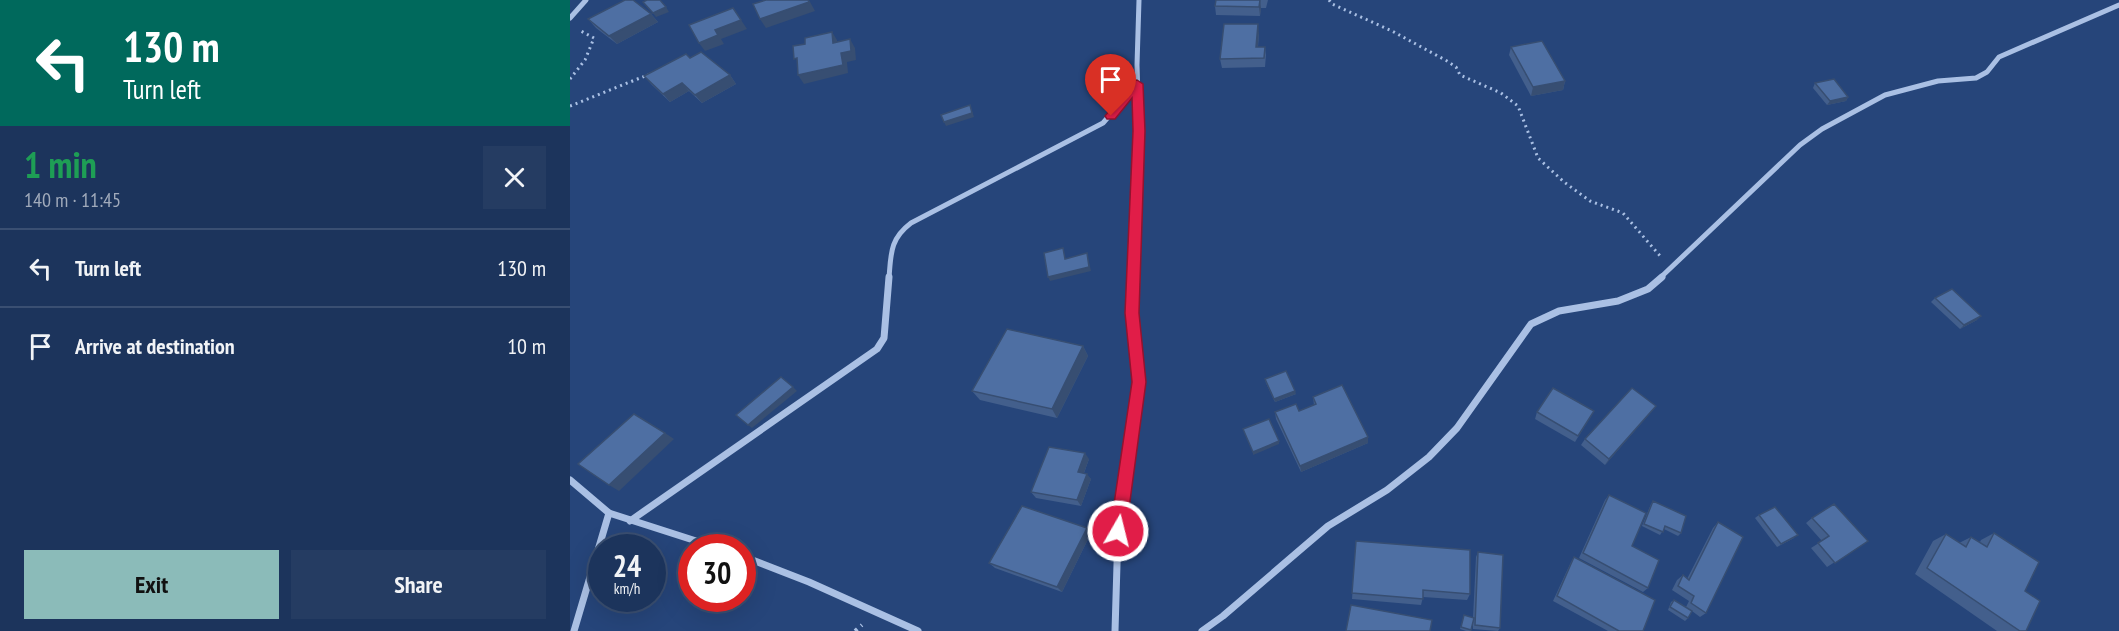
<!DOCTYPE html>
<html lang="en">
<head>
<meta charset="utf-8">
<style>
	:root { --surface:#1c345c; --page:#253c62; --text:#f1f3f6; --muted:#a0aabb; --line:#3a4f72; --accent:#8bbbb9 }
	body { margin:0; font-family:"PT Sans Narrow",sans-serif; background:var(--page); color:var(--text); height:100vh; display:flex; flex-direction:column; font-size:22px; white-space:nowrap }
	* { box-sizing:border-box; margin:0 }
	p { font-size:20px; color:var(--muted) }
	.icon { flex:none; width:33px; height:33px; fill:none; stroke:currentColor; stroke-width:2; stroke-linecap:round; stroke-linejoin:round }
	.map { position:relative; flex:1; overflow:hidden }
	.sheet { display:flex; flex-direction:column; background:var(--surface); width:570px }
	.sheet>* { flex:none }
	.top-card { background:#00695c; color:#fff; overflow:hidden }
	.speed { position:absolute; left:18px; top:534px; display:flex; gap:12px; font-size:30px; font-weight:700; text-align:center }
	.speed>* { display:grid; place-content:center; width:78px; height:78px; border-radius:50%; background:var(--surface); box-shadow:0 6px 24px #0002,0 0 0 2px var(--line); line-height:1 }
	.speed small { font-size:15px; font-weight:400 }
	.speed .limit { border:9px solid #d22; background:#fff; color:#111 }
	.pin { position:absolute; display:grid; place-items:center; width:51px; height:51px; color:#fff; margin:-62px -26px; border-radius:50% 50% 50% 0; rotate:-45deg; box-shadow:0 0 6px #0007 }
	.pin .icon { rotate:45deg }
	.me { position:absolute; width:66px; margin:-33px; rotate:8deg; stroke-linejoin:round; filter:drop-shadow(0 0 4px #0008) }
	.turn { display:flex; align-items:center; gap:21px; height:126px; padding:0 24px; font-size:27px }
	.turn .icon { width:78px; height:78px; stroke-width:2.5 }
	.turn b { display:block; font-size:42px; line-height:51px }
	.round { display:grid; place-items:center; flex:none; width:63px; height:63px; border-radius:0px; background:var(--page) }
	.headline { display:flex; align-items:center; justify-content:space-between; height:102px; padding:0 24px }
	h1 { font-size:36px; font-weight:600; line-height:45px; color:#1e9e55 }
	.action { display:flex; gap:12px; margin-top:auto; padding:12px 24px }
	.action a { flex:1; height:69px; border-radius:0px; background:var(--accent); color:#111; font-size:24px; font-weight:600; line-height:69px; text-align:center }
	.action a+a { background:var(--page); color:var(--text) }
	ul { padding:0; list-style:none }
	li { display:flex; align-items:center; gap:18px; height:78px; padding:0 24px; border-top:2px solid var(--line) }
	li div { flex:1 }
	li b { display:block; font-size:22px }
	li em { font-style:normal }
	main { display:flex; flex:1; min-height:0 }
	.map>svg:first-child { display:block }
</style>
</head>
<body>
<main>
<section class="sheet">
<div class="top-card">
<div class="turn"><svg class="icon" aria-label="left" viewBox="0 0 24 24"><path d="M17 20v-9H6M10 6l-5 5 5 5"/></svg><div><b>130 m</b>Turn left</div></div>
</div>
<div class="headline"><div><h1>1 min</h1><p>140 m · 11:45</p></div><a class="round"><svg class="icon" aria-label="close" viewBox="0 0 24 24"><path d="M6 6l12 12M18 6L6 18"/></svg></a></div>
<ul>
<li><svg class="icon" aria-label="left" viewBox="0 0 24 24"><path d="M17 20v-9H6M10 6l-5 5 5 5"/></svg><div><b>Turn left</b></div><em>130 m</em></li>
<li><svg class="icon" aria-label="arrive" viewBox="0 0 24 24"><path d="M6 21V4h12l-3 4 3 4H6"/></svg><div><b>Arrive at destination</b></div><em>10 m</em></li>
</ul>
<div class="action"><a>Exit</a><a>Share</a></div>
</section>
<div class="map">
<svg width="1549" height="631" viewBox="0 0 1549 631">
	<rect width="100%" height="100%" fill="#26457a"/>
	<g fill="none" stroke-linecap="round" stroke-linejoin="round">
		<g stroke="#aac0e4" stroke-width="3" stroke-dasharray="2 4" stroke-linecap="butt">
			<path d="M759,0L762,4L822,31L877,61L886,67L890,75L931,93L948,106L968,158L994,182L1020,201L1053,213L1091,257"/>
			<path d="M0,79L15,60L24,38L9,30"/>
			<path d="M0,106L80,74"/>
		</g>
		<path stroke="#aac0e4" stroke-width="4" stroke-dasharray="3 5" stroke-linecap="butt" d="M285,631L292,625"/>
		<g stroke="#aac0e4" stroke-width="5">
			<path d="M0,18L16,0"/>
			<path d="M319,278C321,253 320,239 341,223L533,123L567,84"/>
			<path d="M563,278L569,131L567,65L569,0"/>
			<path d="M1090,278L1230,145L1252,129L1315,95L1368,81L1406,78L1417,72L1429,57L1549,5"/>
		</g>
		<g stroke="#aac0e4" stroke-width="7">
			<path d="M0,480L39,513L148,548"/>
			<path d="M60,521L307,349L314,338L319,277"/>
			<path d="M172,556L239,582L348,631"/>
			<path d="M4,631L39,513"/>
			<path d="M545,631L548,531L569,383L562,313L563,277"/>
			<path d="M632,631L653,616L758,526L817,490L859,457L887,428L961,324L989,311L1048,301L1078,289L1092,277"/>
		</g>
	</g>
	<g fill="#435f8c">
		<path d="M646,0H698L696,8H691L690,16L646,15L645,6Z"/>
		<path d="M81,14L88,22L47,44L26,28L18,19Z"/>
		<path d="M689,33L688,47H695L696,55L695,67L652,68L650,59Z"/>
		<path d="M941,47L995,81L993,90L961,96L939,55Z"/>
		<path d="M120,58L160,75L166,84L132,103L119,91L100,102L82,85L74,76Z"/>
		<path d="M1245,83L1278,97L1276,101L1257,105L1243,88Z"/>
		<path d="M1365,298L1407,320L1390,329L1361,302Z"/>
		<path d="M513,346L518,356L487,418L410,400L402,391Z"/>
		<path d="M695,379L726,394L705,402L696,383Z"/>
		<path d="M743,397L798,437V443L731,472L706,419L705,412L729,411L744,405Z"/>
		<path d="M1024,411L1005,442L965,419L967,412Z"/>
		<path d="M1081,412L1035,465L1011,445L1015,439Z"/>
		<path d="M519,459L514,473L521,479L511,506L466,498L461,492Z"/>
		<path d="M1039,495L1078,588L1073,592L1009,558L1035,500Z"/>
		<path d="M1083,501L1111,533L1108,536L1094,529L1090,535L1072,526L1081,504Z"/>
		<path d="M1189,515L1224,538L1207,547L1185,518Z"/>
		<path d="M1242,518L1298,541L1257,567L1241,548L1252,541L1236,523Z"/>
		<path d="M1148,522L1136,613L1130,617L1122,611L1118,618L1115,621L1098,610L1101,602L1104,600L1116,607L1119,601L1102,590L1107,580L1113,575L1117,579L1143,528Z"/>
		<path d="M521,533L492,592L425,568L419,563Z"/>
		<path d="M1424,533L1455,591L1450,631H1427L1345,574L1363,541L1376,534L1389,543L1401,537L1410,542L1411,540Z"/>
		<path d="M786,541L900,594L897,600L853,597L851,605L782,599Z"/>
		<path d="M908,552L930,628L928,631L903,629V622L901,631H896L890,629L894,615L903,618L906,557Z"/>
		<path d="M1004,557L1073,631H1038L983,601L1001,562Z"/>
	</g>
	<g fill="#374e72">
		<path d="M238,0H239L245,11L196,28L190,19Z"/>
		<path d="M690,0L691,8L690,16L689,7Z"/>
		<path d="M96,7L99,12L86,17L83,13Z"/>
		<path d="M163,8L177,29L151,39L154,44L135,51L129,43Z"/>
		<path d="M81,14L88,22L47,44L39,36Z"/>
		<path d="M688,24L689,33L687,55L686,47Z"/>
		<path d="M262,32L267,40L268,52L263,43Z"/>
		<path d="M280,39L285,48L286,60L277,62L278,73L234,84L228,75L271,53Z"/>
		<path d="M160,75L166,84L132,103L125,95Z"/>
		<path d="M995,81L993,90L961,96L963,87Z"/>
		<path d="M112,83L119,91L100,102L93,94Z"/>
		<path d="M1278,97L1276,101L1257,105L1260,101Z"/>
		<path d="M400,105L404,117L376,126L374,122Z"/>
		<path d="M517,253L521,271L480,281L478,277Z"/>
		<path d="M1411,316L1407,320L1390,329L1394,325Z"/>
		<path d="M513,346L518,356L487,418L482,409Z"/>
		<path d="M223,387L227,391L182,428L178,425Z"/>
		<path d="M725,391L726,394L705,402L704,399Z"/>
		<path d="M1086,406L1081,412L1035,465L1039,459Z"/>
		<path d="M95,433L104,439L49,491L39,485Z"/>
		<path d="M798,437V443L731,472L730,466Z"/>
		<path d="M709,441V444L683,455V452Z"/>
		<path d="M515,453L519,459L512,478L508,472Z"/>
		<path d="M517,474L521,479L511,506L507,500Z"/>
		<path d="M517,528L521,533L492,592L487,587Z"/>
	</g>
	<g fill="#4e6fa3" stroke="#374e72" stroke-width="1.5">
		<path d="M55,0H63L81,14L39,36L18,19Z"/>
		<path d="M77,0H90L96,7L83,13L73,2Z"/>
		<path d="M196,0H238L239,2L190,19L183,4Z"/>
		<path d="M646,0H690L689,7L645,6Z"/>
		<path d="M163,8L171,20L145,30L148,35L129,43L119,25Z"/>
		<path d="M654,24H688L686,47H695L694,58L650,59Z"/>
		<path d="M262,32L263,43L280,39L281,51L271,53L273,65L228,75L227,58L224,59L223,46L235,44V38Z"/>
		<path d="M972,41L995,81L963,87L941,47Z"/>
		<path d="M131,52L160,75L125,95L112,83L93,94L74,76L116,54L120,58Z"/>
		<path d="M1264,79L1278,97L1260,101L1245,83Z"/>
		<path d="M400,105L402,113L374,122L371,115Z"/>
		<path d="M493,248L495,259L517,253L519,267L478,277L474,253Z"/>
		<path d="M1382,289L1411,316L1394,325L1365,298Z"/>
		<path d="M437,329L513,346L482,409L402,391Z"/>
		<path d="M716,371L725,391L704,399L695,379Z"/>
		<path d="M211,377L223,387L178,425L166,415Z"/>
		<path d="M772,385L798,437L730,466L705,412L726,404L729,411L746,404L743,397Z"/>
		<path d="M983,388L1024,411L1008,436L967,412Z"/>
		<path d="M1062,388L1086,406L1039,459L1015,439Z"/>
		<path d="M64,414L95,433L39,485L8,464Z"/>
		<path d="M699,419L709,441L683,452L673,429Z"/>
		<path d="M479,447L515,453L508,472L517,474L507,500L461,492Z"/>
		<path d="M1039,495L1076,513L1062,546L1089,560L1078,588L1013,553Z"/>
		<path d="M1083,501L1116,516L1111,533L1095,526L1093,532L1074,524Z"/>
		<path d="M1264,504L1298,541L1265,563L1248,543L1259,536L1242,518Z"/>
		<path d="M452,506L517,528L487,587L419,563Z"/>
		<path d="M1205,507L1228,535L1211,544L1189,515Z"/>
		<path d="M1148,522L1173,537L1136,613L1121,603L1124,596L1108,586L1113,575L1119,580Z"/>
		<path d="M1424,533L1469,562L1455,591L1470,601L1456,631H1450L1357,568L1376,534L1396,547L1401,537L1417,547Z"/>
		<path d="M786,541L900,550V594L853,590V599L782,593Z"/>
		<path d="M908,552L933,555L930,628L905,625Z"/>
		<path d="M1004,557L1085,600L1073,631H1049L987,596Z"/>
		<path d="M1104,600L1122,611L1118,618L1100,607Z"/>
		<path d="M781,605L862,620L860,631H776Z"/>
		<path d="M894,615L904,618L901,630L891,627Z"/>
	</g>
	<path fill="#e11d48" stroke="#92132f" stroke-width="1.5" d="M567,80L573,84L575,131L569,313L576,382L556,531L553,537L548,539L542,537L540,531L562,382L555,313L563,131L562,98L545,119H537L535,116L563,81Z"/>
</svg>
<div class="speed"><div>24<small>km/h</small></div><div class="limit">30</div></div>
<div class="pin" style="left:541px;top:116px;background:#d93025"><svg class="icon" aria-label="arrive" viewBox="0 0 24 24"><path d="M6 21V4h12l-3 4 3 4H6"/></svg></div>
<svg class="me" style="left:548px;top:531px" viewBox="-20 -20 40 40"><circle r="17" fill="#e11d48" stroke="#fff" stroke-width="3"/><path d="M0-11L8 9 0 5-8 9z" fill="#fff"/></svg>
</div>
</main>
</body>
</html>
